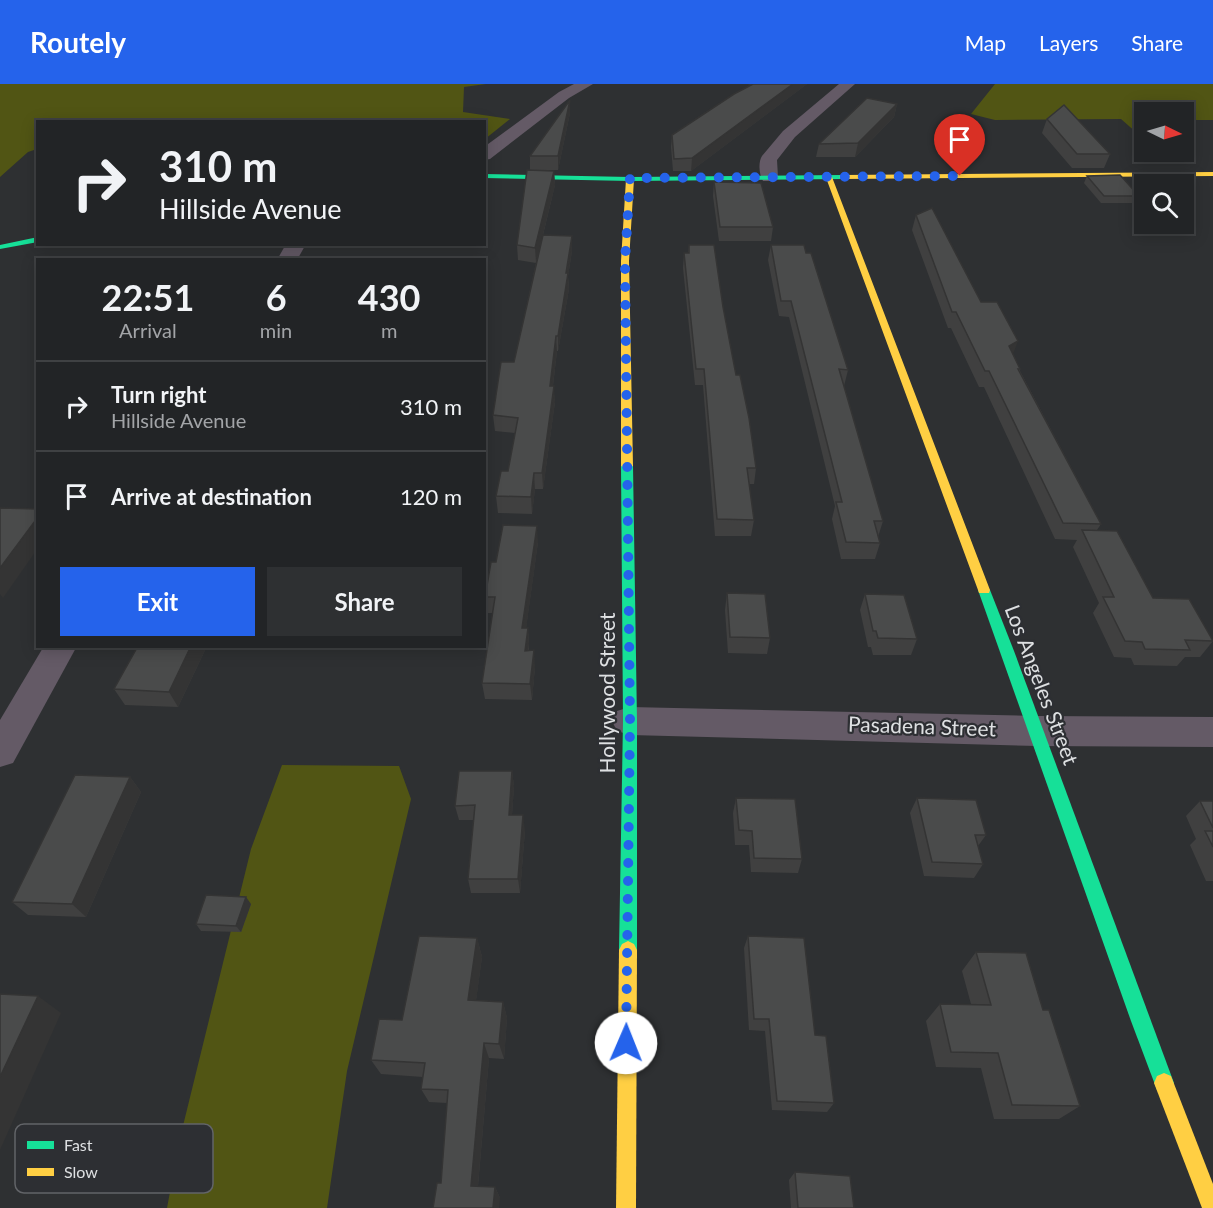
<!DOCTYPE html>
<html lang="en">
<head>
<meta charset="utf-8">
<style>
	:root { --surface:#222426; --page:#2e3032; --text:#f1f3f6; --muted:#a2a4a7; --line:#3f4143; --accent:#2563eb }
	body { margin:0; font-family:Lato,sans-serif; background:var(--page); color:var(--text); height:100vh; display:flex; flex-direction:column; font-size:22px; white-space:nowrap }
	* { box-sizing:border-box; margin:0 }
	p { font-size:20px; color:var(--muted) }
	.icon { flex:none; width:33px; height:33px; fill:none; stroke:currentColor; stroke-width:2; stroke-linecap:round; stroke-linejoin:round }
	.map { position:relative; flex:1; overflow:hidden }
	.side { position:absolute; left:36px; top:174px; width:450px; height:390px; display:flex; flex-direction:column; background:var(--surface); border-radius:0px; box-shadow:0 3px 15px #0003,0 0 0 2px var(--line) }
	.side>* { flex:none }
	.top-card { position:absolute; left:36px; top:36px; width:450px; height:126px; border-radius:0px; box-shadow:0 3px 15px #0003,0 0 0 2px var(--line); background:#222426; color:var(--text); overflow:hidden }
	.needle { width:39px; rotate:95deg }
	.controls { position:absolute; left:1134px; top:18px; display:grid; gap:12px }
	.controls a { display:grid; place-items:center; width:60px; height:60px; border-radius:0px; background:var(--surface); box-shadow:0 3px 15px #0003,0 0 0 2px var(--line); font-size:30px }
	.pin { position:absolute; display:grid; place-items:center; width:51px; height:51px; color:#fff; margin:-62px -26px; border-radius:50% 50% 50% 0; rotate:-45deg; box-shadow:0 0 6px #0007 }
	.pin .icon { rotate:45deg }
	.me { position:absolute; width:66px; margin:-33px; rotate:1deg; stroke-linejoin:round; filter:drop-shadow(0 0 4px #0008) }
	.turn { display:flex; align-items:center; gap:21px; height:126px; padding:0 24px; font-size:27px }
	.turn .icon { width:78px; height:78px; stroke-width:2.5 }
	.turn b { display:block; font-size:42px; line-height:51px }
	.eta { display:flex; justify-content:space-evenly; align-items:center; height:102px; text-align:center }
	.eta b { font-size:36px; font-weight:700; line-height:42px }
	.cta { display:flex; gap:12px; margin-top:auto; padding:12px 24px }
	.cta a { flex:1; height:69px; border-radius:0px; background:var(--accent); color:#fff; font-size:24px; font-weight:700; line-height:69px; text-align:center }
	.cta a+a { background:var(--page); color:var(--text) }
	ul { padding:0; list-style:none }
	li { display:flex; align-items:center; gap:18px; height:90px; padding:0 24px; border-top:2px solid var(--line) }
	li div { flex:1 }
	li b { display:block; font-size:22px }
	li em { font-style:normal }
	header { display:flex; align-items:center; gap:36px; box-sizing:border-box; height:84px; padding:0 30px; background:var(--accent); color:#fff }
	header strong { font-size:28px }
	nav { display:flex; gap:33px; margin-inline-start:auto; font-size:21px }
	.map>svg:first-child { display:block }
</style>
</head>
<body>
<header>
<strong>Routely</strong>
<nav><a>Map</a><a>Layers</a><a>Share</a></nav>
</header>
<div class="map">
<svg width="1213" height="1124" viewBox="0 0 1213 1124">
	<rect width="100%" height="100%" fill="#2e3032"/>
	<g fill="#515514">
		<path d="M0,0H486L464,3L463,28L510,35L485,55L484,38H38L37,65L28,68L0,93Z"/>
		<path d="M995,0H1213V36H1184V28H1144V50H1138L1121,35L995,36L971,30Z"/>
		<path d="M282,681L399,682L411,715L347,987L327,1124H167L180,1054L251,765Z"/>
	</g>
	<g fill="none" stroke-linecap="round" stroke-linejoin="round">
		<g fill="#645a66" fill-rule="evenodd">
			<path d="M574,0H593L569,14L490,75L484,76V63L559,8Z"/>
			<path d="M839,0H855L795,53L777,76L778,93L775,97H763C759,91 758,78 762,72L783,47Z"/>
			<path d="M286,160H306L297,176H277Z"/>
			<path d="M44,562H77L13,679L0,683V636Z"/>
			<path d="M630,623L1038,632L1213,633V663L1038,662L630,651L617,647L612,637L617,627Z"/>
		</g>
		<g fill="#16e098" fill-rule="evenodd">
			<path d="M484,90L630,93L843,91L847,93L843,95L630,97L484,94Z"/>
			<path d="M38,153V158L0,165V161Z"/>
			<path d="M627,379L633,382L637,637V866L634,872L628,875L622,872L619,866L623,637L621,382Z"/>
			<path d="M984,501L990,506L1014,567L1174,999L1171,1006L1164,1009L1157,1006L1131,937L978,506Z"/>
		</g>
		<g fill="#ffcf43" fill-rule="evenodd">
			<path d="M1213,88V92L843,95L839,93L843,91Z"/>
			<path d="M825,91L832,93L990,506L989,509H979L978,506Z"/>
			<path d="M630,93L634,95L629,177L633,382L627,385L621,382V177L626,95Z"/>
			<path d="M628,857L634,860L637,866L636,1124H616L619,866L622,860Z"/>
			<path d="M1164,989L1171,992L1213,1100V1124H1202L1154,999L1157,992Z"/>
		</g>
	</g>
	<g fill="#404040">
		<path d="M748,0H807L691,87H673L671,63L672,51L752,1Z"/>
		<path d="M570,16V29L558,86H530V72Z"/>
		<path d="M897,20L894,33L855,73H816L819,60Z"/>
		<path d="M1047,35L1110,70L1104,84H1072L1042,49Z"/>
		<path d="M554,87L555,101L543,151L572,152V167L568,192L569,205L558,267H557L553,302L555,318L543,405H535L532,430L498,429L496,412L508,387L515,349L495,347L493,331L514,278L536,179L518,176L517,161Z"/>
		<path d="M1087,92L1139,112L1136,119H1101L1084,99Z"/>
		<path d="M714,98L773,143L771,157H719L713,112Z"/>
		<path d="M916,131L981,218L1013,270L1020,285V287L1101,440L1097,446L1153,514L1213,557L1200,573H1185L1177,582L1134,581L1131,574L1114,573L1093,529L1099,519L1073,463L1077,456L1055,455L984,303H979L951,244H948L912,146Z"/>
		<path d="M689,161L723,223L736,291L756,384L754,400H749L754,436L751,452H715L703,301H695L683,184L684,169H688Z"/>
		<path d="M771,161L806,169L848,286L844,302L883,437L878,453L880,459L875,475H841L832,435L835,422L789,233L779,232L768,176Z"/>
		<path d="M538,458L526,544H528L529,560V567L535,583L532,616L485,615L482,599L493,529H487L485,513L496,478Z"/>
		<path d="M727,509L770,554L767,570L728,569L725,526Z"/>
		<path d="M865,510L917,555L911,571H873L871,563H868L860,526Z"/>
		<path d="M207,562L178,623L125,621L114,605Z"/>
		<path d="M512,687L514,702L512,731L525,746L520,809H471L468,795L474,736H459L455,722Z"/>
		<path d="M130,693L141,708L86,833L28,831L12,818Z"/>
		<path d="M736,714L802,775L798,789L751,788L749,761H735L733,729Z"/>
		<path d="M917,714L986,751L978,762L983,780L974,794L924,792L910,729Z"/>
		<path d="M1200,717H1213V797H1206L1190,761L1196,755L1186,732Z"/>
		<path d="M251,820L241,848L201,847L196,840Z"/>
		<path d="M748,852L815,951L834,1019L827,1028L772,1026L765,947L749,946L744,864Z"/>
		<path d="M477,854L482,873L476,916L503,918L507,934L504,975L489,974L478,1102L495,1103L500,1114L441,1099L447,1019L429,1018L421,1005L423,993L381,990L371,976L402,936Z"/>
		<path d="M976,868L1043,926L1080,1022L1059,1035H994L981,984L936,983L926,937L940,920H971L962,887Z"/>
		<path d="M795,1088L854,1124H791L789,1096Z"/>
	</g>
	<g fill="#343434">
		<path d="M793,0H807L691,87L692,74Z"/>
		<path d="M570,16V29L558,86V72Z"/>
		<path d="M897,20L894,33L855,73L858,59Z"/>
		<path d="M554,87L555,101L536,179L535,164Z"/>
		<path d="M572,152V167L568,192L569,205L558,267V252Z"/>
		<path d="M556,252L557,267L551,318L550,302Z"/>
		<path d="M1018,257L1012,273L1009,262Z"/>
		<path d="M554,302L555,318L543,405L542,389Z"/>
		<path d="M534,389L535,405L532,430L531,413Z"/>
		<path d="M38,433V464L3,514L0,510V484Z"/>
		<path d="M537,442L538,458L524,560L522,544Z"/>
		<path d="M528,544L529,560L527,583L525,567Z"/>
		<path d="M191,562H207L178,623L169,608Z"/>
		<path d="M534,566L535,583L532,616L530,600Z"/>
		<path d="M512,687L514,702L511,746L509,731Z"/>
		<path d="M130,693L141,708L86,833L72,820Z"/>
		<path d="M523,731L525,746L520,809L518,795Z"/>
		<path d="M246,813L251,820L241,848L236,842Z"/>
		<path d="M477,854L482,873L474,932L468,916Z"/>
		<path d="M38,912L61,929L0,1066V993Z"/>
		<path d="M503,918L507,934L504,975L499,960Z"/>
		<path d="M484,959L489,974L477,1112L471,1102Z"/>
		<path d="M495,1103L500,1114L499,1124H493Z"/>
	</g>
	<g fill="#4a4b4b" stroke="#343434" stroke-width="1.5">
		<path d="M753,0H793L692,74L674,75L672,51L734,10Z"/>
		<path d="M867,14L897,20L858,59L819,60Z"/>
		<path d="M570,16L558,72H530Z"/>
		<path d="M1064,21L1110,70H1077L1047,35Z"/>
		<path d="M527,86L554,87L535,164L517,161Z"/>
		<path d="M1120,91L1139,112H1104L1087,92Z"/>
		<path d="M714,98L761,99L773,143H720Z"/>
		<path d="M932,124L981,218H997L1018,257L1009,262L1020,285H1018L1101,440L1063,439L989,287H985L956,228H952L916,131Z"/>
		<path d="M543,151L572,152L566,189H568L558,252H556L550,302H554L542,389H534L531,413L496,412L501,387H508L518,334L493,331L501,278H514Z"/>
		<path d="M689,161H714L723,223L736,291H740L749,334L756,384H747L754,436L717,435L704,285H696L684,169H689Z"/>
		<path d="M771,161H804L806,169H811L848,286L839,285L883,437H874L880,459L846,458L836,418H842L791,217H781Z"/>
		<path d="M0,424L38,425V433L0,484Z"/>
		<path d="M503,441L537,442L522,544H528L525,567L534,566L530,600L482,599L495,513H485L491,478H496Z"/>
		<path d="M1082,446L1117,447L1153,514L1189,515L1213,557L1185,556L1190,566L1145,565L1142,558L1125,557L1103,513H1114Z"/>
		<path d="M727,509L765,510L770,554L730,553Z"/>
		<path d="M865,510L904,511L917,555L878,554L876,547H873Z"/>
		<path d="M138,562H191L169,608L114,605Z"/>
		<path d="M459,687H512L509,731H523L518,795H468L475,721L455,722Z"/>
		<path d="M75,691L130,693L72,820L12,818Z"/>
		<path d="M736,714L795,715L802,775L754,774L752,747L739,746Z"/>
		<path d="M917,714L976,716L986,751H975L983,780L932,778Z"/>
		<path d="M1200,717H1213V744Z"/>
		<path d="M1205,747H1213V763Z"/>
		<path d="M206,811L246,813L236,842L196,840Z"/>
		<path d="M419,852L477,854L468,916L503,918L499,960L484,959L471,1102L495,1103L493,1124H433L437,1099H441L448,1006L421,1005L425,979L371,976L379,935L402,936Z"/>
		<path d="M748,852L804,854L815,951L826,952L834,1019L777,1017L769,935H754Z"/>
		<path d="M976,868L1026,869L1043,926H1049L1080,1022L1012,1021L998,969L951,968L940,920L991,921Z"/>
		<path d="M0,910L38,912L0,993Z"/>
		<path d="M795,1088L850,1092L854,1124H798Z"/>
	</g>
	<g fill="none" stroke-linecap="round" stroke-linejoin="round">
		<path stroke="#2563eb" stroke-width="10" stroke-dasharray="0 18" d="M626,959L630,637L625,177L630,94L960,92"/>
	</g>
	<g text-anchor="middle" stroke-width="4.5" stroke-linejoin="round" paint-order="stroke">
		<g font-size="21" fill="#dee0e2" stroke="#2d2f33">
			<text transform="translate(1041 601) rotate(69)" y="7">Los Angeles Street</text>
			<text transform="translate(608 609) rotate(-90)" y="7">Hollywood Street</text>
			<text transform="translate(922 643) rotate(2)" y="7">Pasadena Street</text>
		</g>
	</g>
	<rect x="15" y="1040" width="198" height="69" rx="9" fill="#2d2f33" stroke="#626468" stroke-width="1.5"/>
	<rect x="27" y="1057" width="27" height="8" fill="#16e098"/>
	<rect x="27" y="1084" width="27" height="8" fill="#ffcf43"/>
	<g font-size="16" fill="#dee0e2">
		<text x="64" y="1067">Fast</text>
		<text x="64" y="1094">Slow</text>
	</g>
</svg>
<div class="controls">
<a><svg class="needle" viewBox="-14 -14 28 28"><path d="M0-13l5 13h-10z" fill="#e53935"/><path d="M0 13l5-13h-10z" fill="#a2a4a7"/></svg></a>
<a><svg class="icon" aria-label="search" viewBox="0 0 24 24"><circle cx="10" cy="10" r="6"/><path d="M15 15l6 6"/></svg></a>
</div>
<div class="pin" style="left:960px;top:92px;background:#d93025"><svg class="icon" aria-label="arrive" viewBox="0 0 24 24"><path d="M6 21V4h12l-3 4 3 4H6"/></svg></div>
<svg class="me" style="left:626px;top:959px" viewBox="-20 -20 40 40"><circle r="19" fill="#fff"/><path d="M0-13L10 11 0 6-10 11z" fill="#2563eb"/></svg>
<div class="top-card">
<div class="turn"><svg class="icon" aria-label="right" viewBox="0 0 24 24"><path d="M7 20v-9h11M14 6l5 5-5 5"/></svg><div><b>310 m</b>Hillside Avenue</div></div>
</div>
<section class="side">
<div class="eta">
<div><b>22:51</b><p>Arrival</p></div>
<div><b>6</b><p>min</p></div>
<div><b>430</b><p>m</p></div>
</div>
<ul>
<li><svg class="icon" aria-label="right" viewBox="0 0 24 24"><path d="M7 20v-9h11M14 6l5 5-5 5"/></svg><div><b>Turn right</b><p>Hillside Avenue</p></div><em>310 m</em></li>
<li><svg class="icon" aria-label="arrive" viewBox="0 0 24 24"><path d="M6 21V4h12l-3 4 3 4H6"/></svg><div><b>Arrive at destination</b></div><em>120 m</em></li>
</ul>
<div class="cta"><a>Exit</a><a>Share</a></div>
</section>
</div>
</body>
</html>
